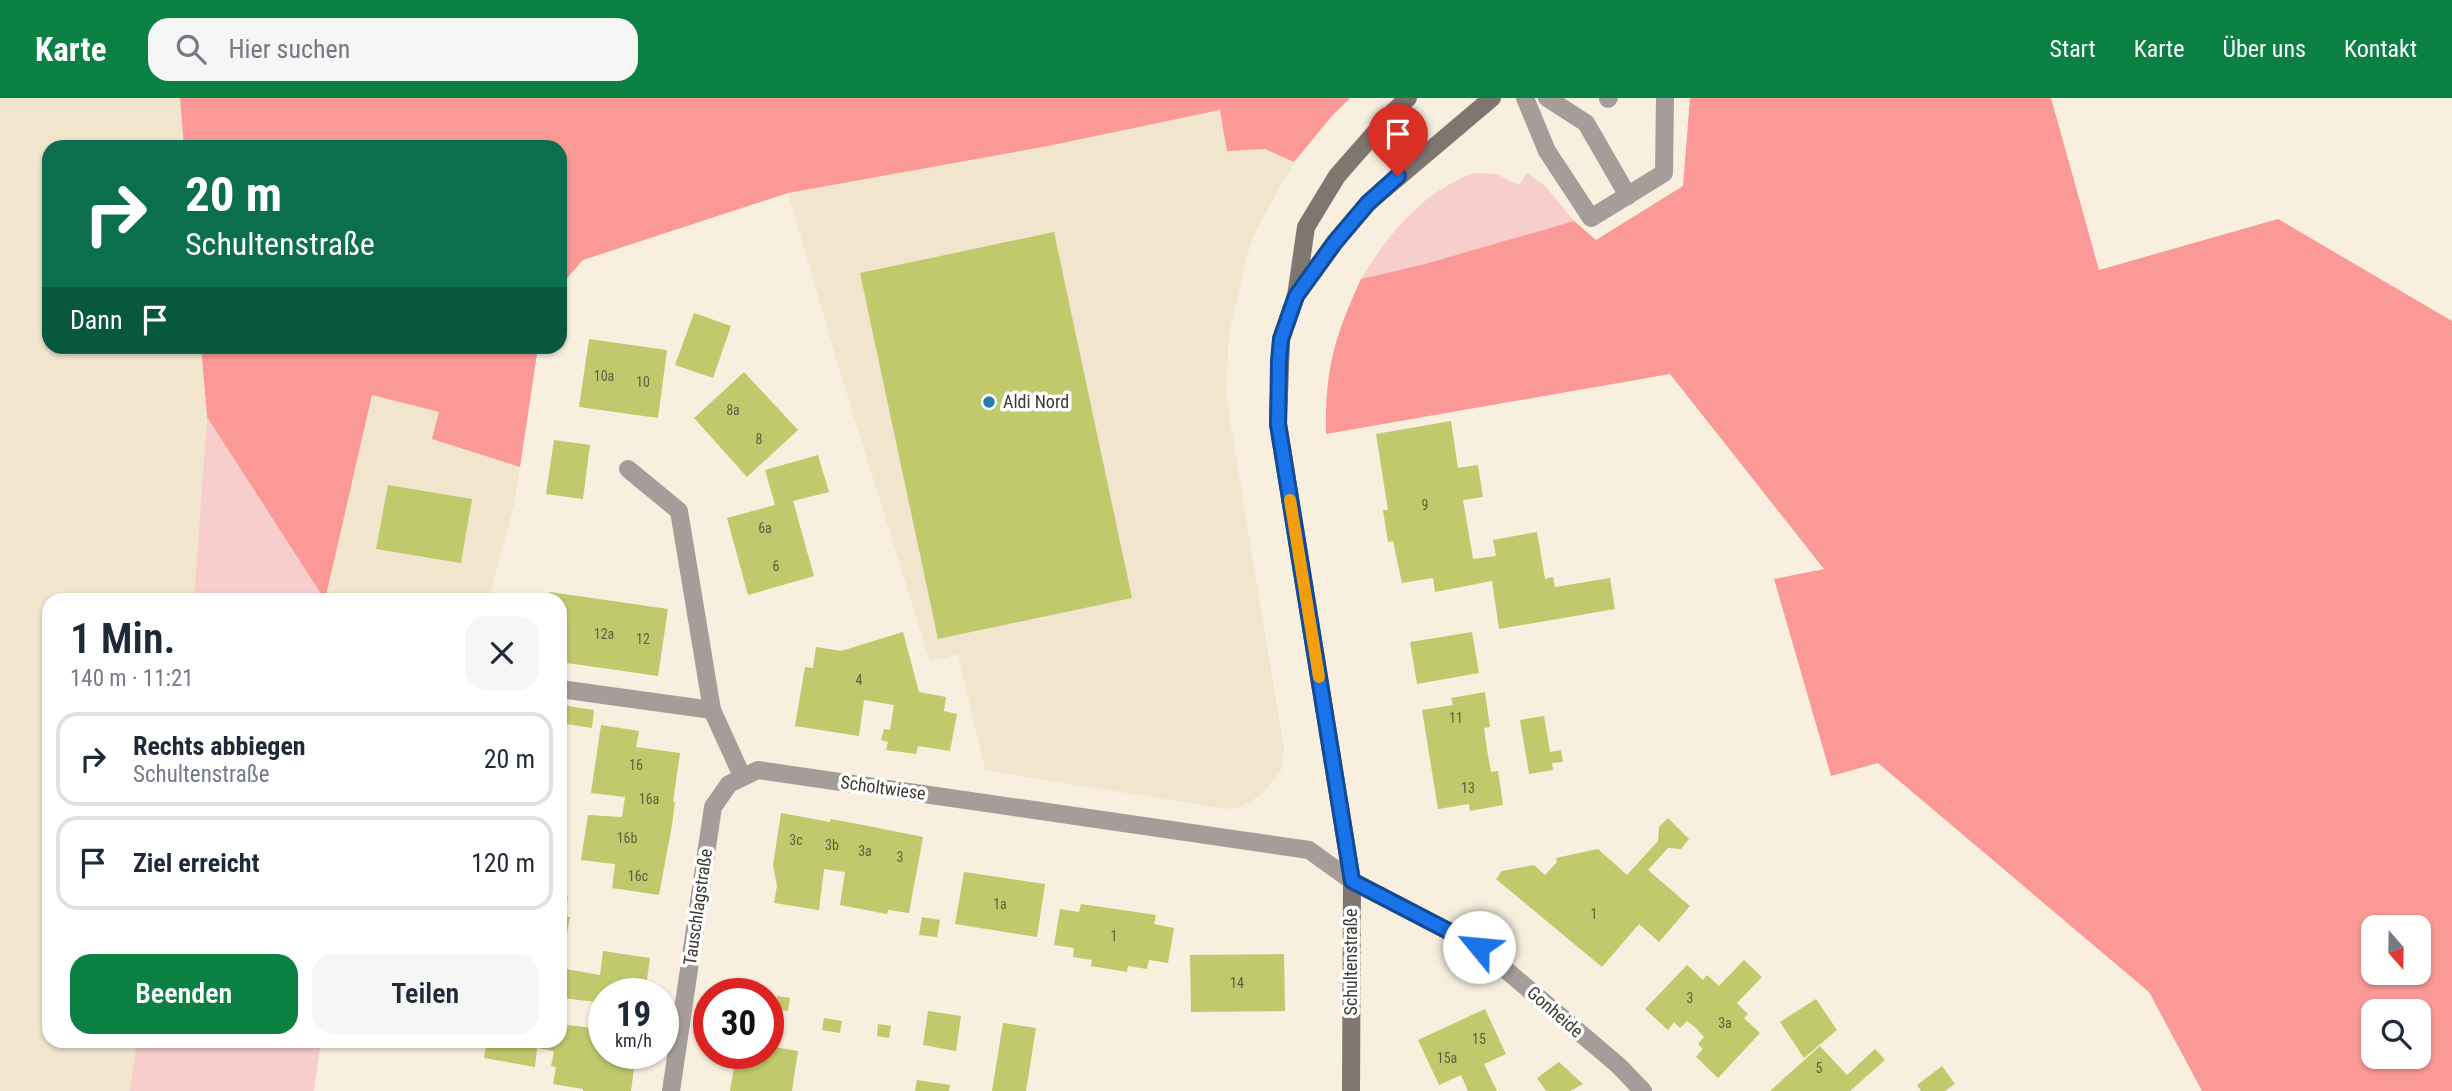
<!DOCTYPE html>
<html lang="de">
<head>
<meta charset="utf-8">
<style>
	:root { --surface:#fff; --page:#f6f6f7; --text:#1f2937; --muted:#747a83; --line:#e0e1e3; --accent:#0b8043 }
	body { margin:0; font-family:"Roboto Condensed",sans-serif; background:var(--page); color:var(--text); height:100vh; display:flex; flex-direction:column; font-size:26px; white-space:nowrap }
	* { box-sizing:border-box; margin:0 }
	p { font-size:23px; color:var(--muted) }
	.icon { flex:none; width:38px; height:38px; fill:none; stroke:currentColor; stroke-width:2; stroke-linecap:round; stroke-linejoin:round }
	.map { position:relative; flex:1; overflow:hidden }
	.side { position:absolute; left:42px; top:495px; width:525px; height:455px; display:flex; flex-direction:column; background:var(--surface); border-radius:21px; box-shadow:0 2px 5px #0004 }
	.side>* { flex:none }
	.guide { position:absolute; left:42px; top:42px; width:525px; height:214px; border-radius:21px; box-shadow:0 2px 5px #0004; background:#0b6e4f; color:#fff; overflow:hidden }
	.needle { width:46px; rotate:160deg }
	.buttons { position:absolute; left:2361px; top:817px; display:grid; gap:14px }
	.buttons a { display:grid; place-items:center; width:70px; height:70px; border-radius:14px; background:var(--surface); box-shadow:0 2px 5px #0004; font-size:35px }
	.speed { position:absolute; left:588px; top:880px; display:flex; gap:14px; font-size:35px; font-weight:700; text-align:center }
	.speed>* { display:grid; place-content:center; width:91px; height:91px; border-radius:50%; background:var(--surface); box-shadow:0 2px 5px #0004; line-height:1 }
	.speed small { font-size:18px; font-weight:400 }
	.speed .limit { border:10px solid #d22; background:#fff; color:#111 }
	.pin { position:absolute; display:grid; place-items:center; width:60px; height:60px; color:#fff; margin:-72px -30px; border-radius:50% 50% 50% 0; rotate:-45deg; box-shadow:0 0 7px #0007 }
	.pin .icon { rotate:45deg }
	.me { position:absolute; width:77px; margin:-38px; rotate:298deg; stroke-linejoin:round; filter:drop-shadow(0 0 5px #0008) }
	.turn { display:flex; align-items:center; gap:24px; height:147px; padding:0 28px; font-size:32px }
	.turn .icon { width:91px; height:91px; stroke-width:2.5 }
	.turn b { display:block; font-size:49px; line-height:60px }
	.then { display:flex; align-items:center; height:66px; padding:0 28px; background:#0003; gap:14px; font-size:26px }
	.round { display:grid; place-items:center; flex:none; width:74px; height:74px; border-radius:21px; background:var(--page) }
	.overview { display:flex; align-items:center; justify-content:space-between; height:119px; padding:0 28px }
	h1 { font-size:42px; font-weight:600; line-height:52px }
	.action { display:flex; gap:14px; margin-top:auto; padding:14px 28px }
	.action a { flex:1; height:80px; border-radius:21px; background:var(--accent); color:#fff; font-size:28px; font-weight:600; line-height:80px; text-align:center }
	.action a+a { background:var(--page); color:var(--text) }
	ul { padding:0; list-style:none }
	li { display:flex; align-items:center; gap:21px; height:94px; margin:0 14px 10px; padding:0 14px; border:4px solid var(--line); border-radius:21px }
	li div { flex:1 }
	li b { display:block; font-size:26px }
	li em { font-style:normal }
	header { display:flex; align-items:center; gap:42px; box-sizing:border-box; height:98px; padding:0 35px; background:var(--accent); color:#fff }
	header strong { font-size:33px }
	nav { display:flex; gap:38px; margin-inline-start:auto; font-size:24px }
	.search { width:490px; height:63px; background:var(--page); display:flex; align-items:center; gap:18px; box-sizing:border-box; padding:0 24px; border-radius:21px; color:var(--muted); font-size:26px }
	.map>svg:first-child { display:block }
</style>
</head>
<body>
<header>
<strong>Karte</strong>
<div class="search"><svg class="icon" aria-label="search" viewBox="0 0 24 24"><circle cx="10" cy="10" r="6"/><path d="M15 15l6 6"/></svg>Hier suchen</div>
<nav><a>Start</a><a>Karte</a><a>Über uns</a><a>Kontakt</a></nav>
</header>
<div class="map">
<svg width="2452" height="993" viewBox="0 0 2452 993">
	<rect width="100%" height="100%" fill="#f8efdf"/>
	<g fill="#f1e5ce">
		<path d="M0,0H180L184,49H49V248L201,249L207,319L194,502H49V943H137L130,993H0Z"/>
		<path d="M1221,11L1227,53L1265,51L1294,64L1256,132L1248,155L1229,235L1226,297L1284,651L1281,673L1262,696L1241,709L1225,711L985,672L958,556L930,564L838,267L788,95L1048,48Z"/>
		<path d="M372,297L439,314L433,341L520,369L515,402L489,502H325Z"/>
	</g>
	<g fill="#f7cecc">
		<path d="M1475,75L1496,76L1519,87L1527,75L1545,88L1574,123L1421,167L1361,181C1388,136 1424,92 1475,75Z"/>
		<path d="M207,319L325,502H194Z"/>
		<path d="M137,943H321L314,993H130Z"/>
	</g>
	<g fill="#fb9997" fill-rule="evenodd">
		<path d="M180,0H1350L1331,19L1294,64L1265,51L1227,53L1220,12L1048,48L788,95L583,162L560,188V49H184Z"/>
		<path d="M1690,0H2051L2099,172L2278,121L2452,223V993H2202L2149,894L1878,665L1831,678L1774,481L1824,471L1670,276L1326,336C1325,271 1334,240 1361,181L1421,167L1574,123L1596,142L1683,88ZM2373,830H2418V875H2373ZM2373,914H2418V959H2373Z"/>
		<path d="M201,249H538L520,369L432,341L439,314L372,297L325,502L207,319Z"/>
	</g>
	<g fill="#c0c96c">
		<path d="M1054,134L1132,500L938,541L860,175Z"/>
		<path d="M694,215L731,228L713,280L675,267Z"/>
		<path d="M589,241L667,252L658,320L579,309Z"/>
		<path d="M744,274L798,332L747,379L694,320Z"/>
		<path d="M1451,323L1458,370L1478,367L1483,399L1463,402L1473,461L1496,458L1493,442L1537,434L1545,481L1553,479L1555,489L1610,480L1615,511L1499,531L1492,483L1435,494L1433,480L1402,485L1393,443L1388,444L1383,412H1388L1376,336Z"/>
		<path d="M554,342L590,347L583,401L546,396Z"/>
		<path d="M818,357L829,394L793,403L814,478L748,497L727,420L775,407L765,372Z"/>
		<path d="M388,387L472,401L461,465L376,451Z"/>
		<path d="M550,494L668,511L658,578L560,564V502H549Z"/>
		<path d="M903,534L919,594L946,599L944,613L957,616L950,653L918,648L916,656L886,652L888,644L881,642L884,631L890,632L894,607L864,602L859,638L795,628L805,569L813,570L816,549L841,553Z"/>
		<path d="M1472,534L1479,575L1417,586L1410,544Z"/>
		<path d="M1485,594L1490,629L1484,630L1487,652L1491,674L1498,673L1503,707L1470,713L1469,706L1438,711L1422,612L1453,607L1451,600Z"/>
		<path d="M561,607L594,612L592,630L560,625Z"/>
		<path d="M1544,618L1550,654L1561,652L1563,664L1552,665L1553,672L1529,676L1520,622Z"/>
		<path d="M601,627L639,633L636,649L680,655L673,704H675L672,727L659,797L612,790L615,766L581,762L588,717L622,719L625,699L591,695Z"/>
		<path d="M781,715L830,724V721L853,725L923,739L909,815L888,812L887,816L840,807L845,774L824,771L819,812L774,805L777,788L773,767Z"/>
		<path d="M1668,720L1689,741L1681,751L1668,750L1648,772L1690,808L1659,844L1639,826L1602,869L1496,781L1502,773L1534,767L1545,777L1557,764L1556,760L1598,751L1627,777L1658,743L1659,729Z"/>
		<path d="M964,774L1045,786L1037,839L955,826Z"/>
		<path d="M560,797L568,798L565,816L560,815Z"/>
		<path d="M1081,806L1156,817L1154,826L1174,830L1168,865L1149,862L1147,871L1128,868L1127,874L1091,868L1092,862L1073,859L1074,850L1054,847L1060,811L1079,814Z"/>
		<path d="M560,818L570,819L567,835L560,834Z"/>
		<path d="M922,819L940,822L937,839L919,837Z"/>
		<path d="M603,853L650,860L645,896H604V956H636L631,993H583V991L553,986L556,969L551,968L554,953L537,950L535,969L484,960L487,943H560V926L592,930L596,904L562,900L564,885L566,871L600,877Z"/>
		<path d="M1284,856L1285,913L1191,914L1190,857Z"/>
		<path d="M1744,862L1762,879L1737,905L1748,916L1744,920L1760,935L1718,980L1696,959L1703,951L1698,946L1704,939L1696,930L1687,923L1680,930L1674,924L1668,932L1645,911L1687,867L1703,882L1707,877L1719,888Z"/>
		<path d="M777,898L790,900L788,913L776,911Z"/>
		<path d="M1816,901L1837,932L1804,960L1780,924Z"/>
		<path d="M1485,911L1506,956L1484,966L1497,993H1468L1461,977L1439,987L1418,942Z"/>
		<path d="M928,913L961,918L956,953L923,947Z"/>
		<path d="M824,920L842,923L840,935L822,932Z"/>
		<path d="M1003,925L1036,930L1026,993H992Z"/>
		<path d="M878,926L891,928L889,940L877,938Z"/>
		<path d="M768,948L798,953L792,993H730L736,956H768Z"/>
		<path d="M1820,948L1847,977L1875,951L1885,962L1850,993H1770Z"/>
		<path d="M1559,964L1583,986L1570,993H1546L1537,980Z"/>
		<path d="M1942,968L1955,986L1945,993H1921L1917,987Z"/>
		<path d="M917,982L950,987L949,993H915Z"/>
	</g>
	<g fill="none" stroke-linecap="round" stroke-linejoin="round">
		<g stroke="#a59d99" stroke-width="18">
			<path d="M1525,0L1547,53L1591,120L1664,75L1665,0"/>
			<path d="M1547,0L1586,25L1628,98"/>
			<path d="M1608,1L1609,0"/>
			<path d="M560,591L712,612"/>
		</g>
		<g stroke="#a59d99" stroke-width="18">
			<path d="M628,371L679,413L712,612L742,678"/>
			<path d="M671,993L713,709L729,686L758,672L1309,752L1352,783L1479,849L1619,968L1643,993"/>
		</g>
		<g stroke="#807670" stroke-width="18">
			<path d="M1298,195L1335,144L1368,105L1492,0"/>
			<path d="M1351,993L1352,783L1278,326L1281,241L1296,198L1306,129L1337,78L1394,13L1408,0"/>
		</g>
	</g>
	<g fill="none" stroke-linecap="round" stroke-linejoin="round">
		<g stroke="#114b97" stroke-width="18">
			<path id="route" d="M1398,78L1368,105L1335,144L1296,198L1281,241L1279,263L1278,326L1352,783L1479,849"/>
		</g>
		<use href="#route" stroke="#1a73e8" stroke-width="12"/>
		<path stroke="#f59e0b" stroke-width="12" d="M1290,402L1319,579"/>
	</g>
	<circle fill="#257fad" stroke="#fff" stroke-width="2.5" cx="989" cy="304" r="7"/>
	<g text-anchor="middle" stroke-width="7" stroke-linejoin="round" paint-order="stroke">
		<g font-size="14" fill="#5e5e41">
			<text x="604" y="283">10a</text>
			<text x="643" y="289">10</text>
			<text x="733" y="317">8a</text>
			<text x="759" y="346">8</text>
			<text x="1425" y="412">9</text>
			<text x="765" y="435">6a</text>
			<text x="776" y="473">6</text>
			<text x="604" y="541">12a</text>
			<text x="643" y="546">12</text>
			<text x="859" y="587">4</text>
			<text x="1456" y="625">11</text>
			<text x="636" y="672">16</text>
			<text x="1468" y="695">13</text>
			<text x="649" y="706">16a</text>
			<text x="627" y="745">16b</text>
			<text x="796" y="747">3c</text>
			<text x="832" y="752">3b</text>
			<text x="865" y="758">3a</text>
			<text x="900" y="764">3</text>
			<text x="638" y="783">16c</text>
			<text x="1000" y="811">1a</text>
			<text x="1594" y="821">1</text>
			<text x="1114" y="843">1</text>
			<text x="1237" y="890">14</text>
			<text x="1690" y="905">3</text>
			<text x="1725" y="930">3a</text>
			<text x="1479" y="946">15</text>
			<text x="1447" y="965">15a</text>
			<text x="1819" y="975">5</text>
		</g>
		<g font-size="18" fill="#3d3a33" stroke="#fff" text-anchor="start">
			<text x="1003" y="310">Aldi Nord</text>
		</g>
		<g font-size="18" fill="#3d3a33" stroke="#fff">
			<text transform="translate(883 690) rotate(8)" y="6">Scholtwiese</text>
			<text transform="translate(698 809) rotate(-82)" y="6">Tauschlagstraße</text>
			<text transform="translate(1351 864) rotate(-90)" y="6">Schultenstraße</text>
			<text transform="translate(1555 914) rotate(41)" y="6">Gonheide</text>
		</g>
	</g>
</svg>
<div class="buttons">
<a><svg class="needle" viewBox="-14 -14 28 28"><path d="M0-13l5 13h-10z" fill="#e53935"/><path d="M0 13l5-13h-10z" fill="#747a83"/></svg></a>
<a><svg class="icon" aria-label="search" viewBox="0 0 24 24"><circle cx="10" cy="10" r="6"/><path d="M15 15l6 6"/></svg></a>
</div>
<div class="speed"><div>19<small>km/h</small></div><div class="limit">30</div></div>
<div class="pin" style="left:1398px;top:78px;background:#d93025"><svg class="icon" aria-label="arrive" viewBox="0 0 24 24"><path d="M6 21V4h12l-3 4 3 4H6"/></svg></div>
<svg class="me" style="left:1479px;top:849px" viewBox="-20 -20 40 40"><circle r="19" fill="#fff"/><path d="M0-13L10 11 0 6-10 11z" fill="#1a73e8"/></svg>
<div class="guide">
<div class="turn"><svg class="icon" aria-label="right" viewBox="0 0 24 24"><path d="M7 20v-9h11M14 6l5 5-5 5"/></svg><div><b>20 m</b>Schultenstraße</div></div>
<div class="then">Dann<svg class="icon" aria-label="arrive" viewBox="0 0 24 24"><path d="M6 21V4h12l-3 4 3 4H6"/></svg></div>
</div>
<section class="side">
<div class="overview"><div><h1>1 Min.</h1><p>140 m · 11:21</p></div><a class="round"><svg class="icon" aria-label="close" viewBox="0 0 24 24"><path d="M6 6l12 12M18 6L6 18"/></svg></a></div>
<ul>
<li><svg class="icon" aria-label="right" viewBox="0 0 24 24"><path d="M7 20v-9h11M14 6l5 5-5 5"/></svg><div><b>Rechts abbiegen</b><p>Schultenstraße</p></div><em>20 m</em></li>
<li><svg class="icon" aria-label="arrive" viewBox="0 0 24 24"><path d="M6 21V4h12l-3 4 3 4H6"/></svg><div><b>Ziel erreicht</b></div><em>120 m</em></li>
</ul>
<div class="action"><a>Beenden</a><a>Teilen</a></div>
</section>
</div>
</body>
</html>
